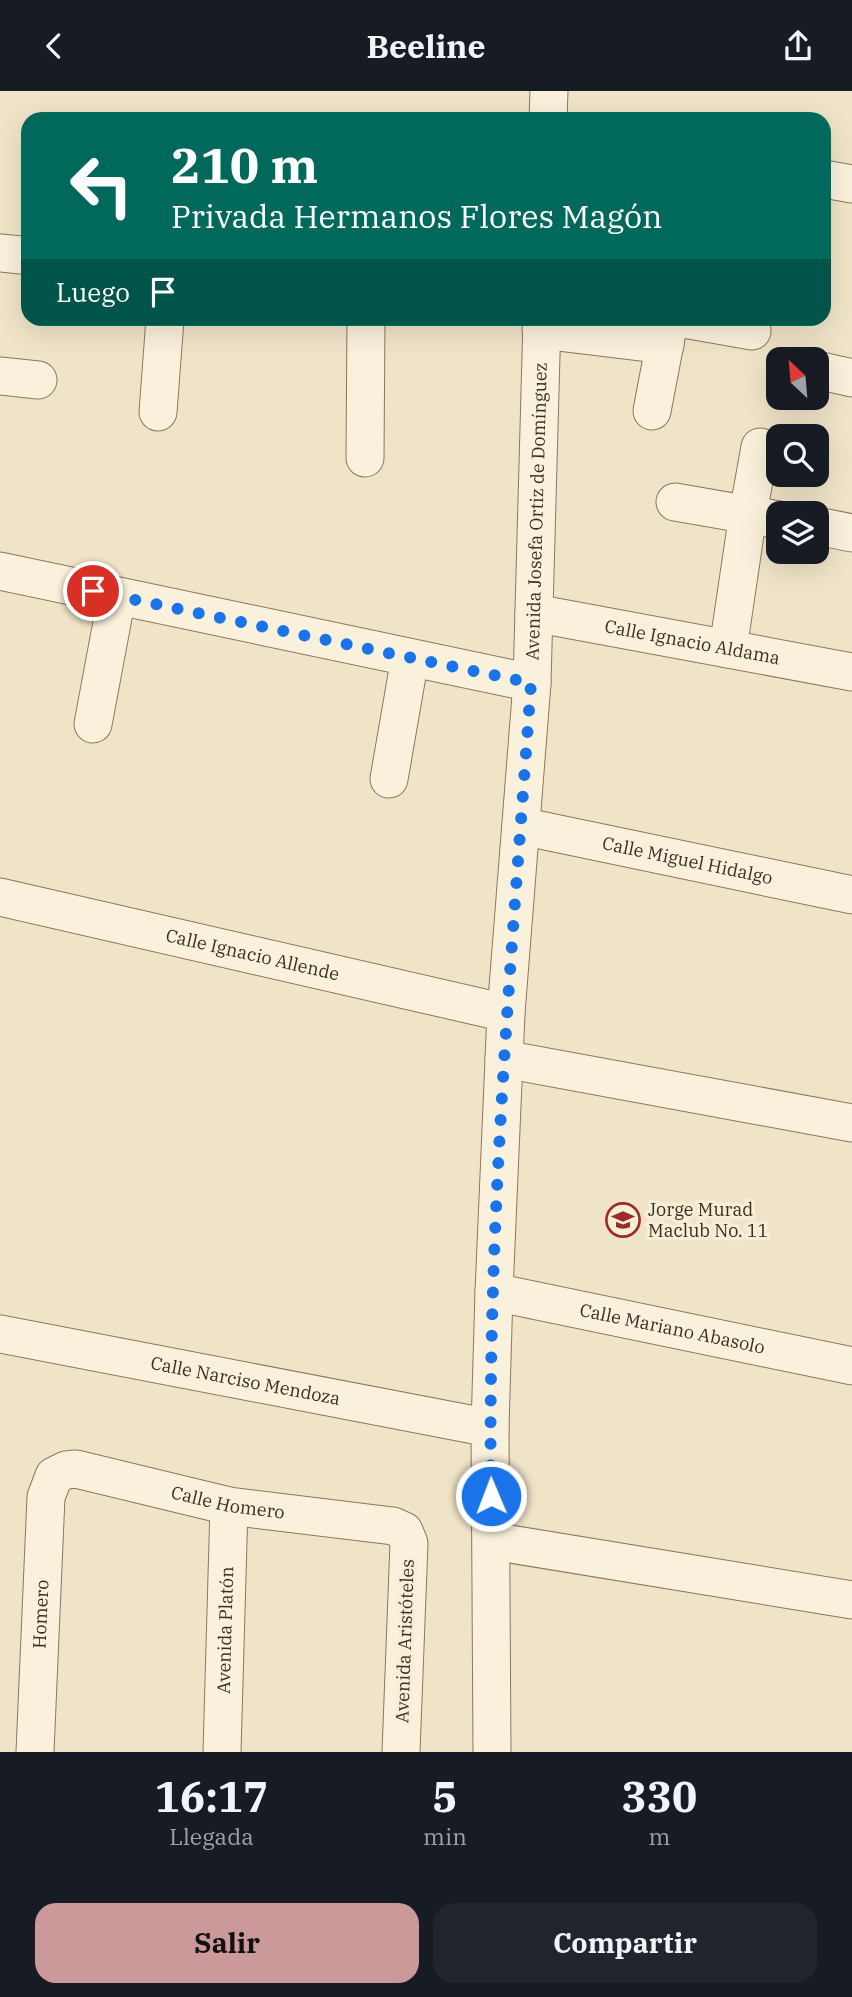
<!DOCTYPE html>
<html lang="es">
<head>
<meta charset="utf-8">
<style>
	:root { --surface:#171b24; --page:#20242c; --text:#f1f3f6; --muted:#9ea1a6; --accent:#cc999b }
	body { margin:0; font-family:"IBM Plex Serif",serif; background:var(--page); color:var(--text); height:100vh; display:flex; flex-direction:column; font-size:26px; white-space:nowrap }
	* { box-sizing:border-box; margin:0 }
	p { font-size:23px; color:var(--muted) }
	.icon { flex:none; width:38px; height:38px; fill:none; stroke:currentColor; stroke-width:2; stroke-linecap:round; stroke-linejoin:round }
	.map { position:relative; height:1661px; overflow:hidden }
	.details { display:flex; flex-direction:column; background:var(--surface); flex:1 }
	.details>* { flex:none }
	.banner { position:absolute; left:21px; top:21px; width:810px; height:214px; border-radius:21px; box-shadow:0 7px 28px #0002; background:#00695c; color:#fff; overflow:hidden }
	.needle { width:46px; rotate:334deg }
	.fabs { position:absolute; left:766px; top:256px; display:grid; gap:14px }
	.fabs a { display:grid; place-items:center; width:63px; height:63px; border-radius:14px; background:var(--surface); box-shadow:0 7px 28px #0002; font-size:35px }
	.pin { position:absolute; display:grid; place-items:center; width:60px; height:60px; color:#fff; margin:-30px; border:4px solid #fff; border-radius:50%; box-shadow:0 2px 7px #0007 }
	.me { position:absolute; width:77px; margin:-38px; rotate:359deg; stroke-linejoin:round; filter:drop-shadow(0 0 5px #0008) }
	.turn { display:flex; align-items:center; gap:24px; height:147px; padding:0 35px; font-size:32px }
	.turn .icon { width:91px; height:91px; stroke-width:2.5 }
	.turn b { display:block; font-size:49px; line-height:60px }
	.then { display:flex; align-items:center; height:66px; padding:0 35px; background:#0003; gap:14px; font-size:26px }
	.eta { display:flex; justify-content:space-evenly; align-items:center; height:119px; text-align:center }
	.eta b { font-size:42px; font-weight:700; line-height:49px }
	.cta { display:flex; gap:14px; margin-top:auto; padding:14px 35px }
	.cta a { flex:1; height:80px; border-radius:21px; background:var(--accent); color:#111; font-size:28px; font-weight:700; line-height:80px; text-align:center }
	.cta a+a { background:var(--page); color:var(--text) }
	header { display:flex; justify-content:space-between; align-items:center; height:91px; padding:0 35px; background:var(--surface); font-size:32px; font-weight:700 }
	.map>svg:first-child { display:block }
</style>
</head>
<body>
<header><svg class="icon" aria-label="back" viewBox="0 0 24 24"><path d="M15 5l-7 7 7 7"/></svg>Beeline<svg class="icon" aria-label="share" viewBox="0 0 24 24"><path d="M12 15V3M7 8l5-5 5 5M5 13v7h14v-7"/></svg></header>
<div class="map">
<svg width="852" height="1661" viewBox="0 0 852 1661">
	<rect width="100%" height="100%" fill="#f0e4c8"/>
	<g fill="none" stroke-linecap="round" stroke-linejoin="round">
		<g stroke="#8d765c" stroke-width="39">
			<g id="minor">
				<path d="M548,28L549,0"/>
				<path d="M824,88L852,93"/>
				<path d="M0,162L21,164"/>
				<path d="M684,228L752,240"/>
				<path d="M541,239L665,254"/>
				<path d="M817,279L852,287"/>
				<path d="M0,285L38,289"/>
				<path d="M652,320L668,236L677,228"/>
				<path d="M158,321L165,228"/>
				<path d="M365,367L366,228"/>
				<path d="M675,411L779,429"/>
				<path d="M817,435L852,442"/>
				<path d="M0,480L532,592"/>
				<path id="s1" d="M534,522L852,581"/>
				<path d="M728,558L748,423L760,356"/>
				<path d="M93,633L117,505"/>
				<path d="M389,688L410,567"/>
				<path id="s2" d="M521,735L852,804"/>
				<path id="s3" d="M0,806L506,922"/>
				<path d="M504,968L852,1032"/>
				<path id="s4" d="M494,1201L852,1275"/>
				<path id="s5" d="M0,1243L490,1337"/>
				<path d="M492,1450L852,1509"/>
				<path id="s6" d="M35,1661L46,1406L54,1385L66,1379L76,1378L229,1415L393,1435L404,1440L409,1452L401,1661"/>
				<path id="s7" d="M222,1661L229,1415"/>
				<path id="s8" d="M492,1661L490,1337L494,1201L506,922L532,592L542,228"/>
			</g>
		</g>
		<use href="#minor" stroke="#faf1dc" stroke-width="37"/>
	</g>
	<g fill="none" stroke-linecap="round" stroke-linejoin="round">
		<path stroke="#1a73e8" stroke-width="12" stroke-dasharray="0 21.6" d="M93,500L531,592C512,862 487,1134 491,1405"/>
	</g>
	<defs>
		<g id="school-ring" transform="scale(1.75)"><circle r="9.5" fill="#f7eed8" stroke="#9e2a2b" stroke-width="1.5"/><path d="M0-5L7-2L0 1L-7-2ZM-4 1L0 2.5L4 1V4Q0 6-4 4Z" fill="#9e2a2b"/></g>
	</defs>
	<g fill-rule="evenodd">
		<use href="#school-ring" x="623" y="1129"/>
	</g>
	<g text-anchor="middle" stroke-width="7" stroke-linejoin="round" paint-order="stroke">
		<g font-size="18" fill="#3d2e20" stroke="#f7eed8">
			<text dy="6" stroke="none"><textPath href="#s8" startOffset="1242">Avenida Josefa Ortiz de Domínguez</textPath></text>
			<text dy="6" stroke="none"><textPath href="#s1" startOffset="161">Calle Ignacio Aldama</textPath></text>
			<text dy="6" stroke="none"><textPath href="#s2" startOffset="170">Calle Miguel Hidalgo</textPath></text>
			<text dy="6" stroke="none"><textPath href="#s3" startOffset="259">Calle Ignacio Allende</textPath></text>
			<text dy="6" stroke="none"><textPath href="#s4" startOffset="182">Calle Mariano Abasolo</textPath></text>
			<text dy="6" stroke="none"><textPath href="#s5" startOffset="250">Calle Narciso Mendoza</textPath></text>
			<text dy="6" stroke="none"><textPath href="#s6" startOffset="457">Calle Homero</textPath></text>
			<text dy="6" stroke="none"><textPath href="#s6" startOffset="138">Homero</textPath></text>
			<text dy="6" stroke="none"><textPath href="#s7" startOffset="122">Avenida Platón</textPath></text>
			<text transform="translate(405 1550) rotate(-88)" y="6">Avenida Aristóteles</text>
		</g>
		<g font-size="18" fill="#3d2e20" stroke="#f7eed8" text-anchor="start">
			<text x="648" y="1125">Jorge Murad<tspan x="648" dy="21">Maclub No. 11</tspan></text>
		</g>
	</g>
</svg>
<div class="fabs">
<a><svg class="needle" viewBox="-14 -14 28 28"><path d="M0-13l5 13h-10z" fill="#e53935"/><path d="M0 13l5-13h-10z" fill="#9ea1a6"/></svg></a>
<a><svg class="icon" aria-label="search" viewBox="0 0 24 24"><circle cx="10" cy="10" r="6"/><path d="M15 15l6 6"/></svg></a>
<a><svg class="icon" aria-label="layers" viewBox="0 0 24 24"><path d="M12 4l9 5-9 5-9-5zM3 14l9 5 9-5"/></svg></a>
</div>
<div class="pin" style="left:93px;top:500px;background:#d93025"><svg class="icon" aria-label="arrive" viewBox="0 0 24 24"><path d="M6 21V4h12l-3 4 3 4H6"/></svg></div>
<svg class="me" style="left:491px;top:1405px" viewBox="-20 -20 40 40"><circle r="17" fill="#1a73e8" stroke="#fff" stroke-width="3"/><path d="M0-11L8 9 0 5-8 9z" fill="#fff"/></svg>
<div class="banner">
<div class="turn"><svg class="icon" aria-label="left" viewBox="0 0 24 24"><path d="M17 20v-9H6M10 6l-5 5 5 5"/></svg><div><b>210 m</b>Privada Hermanos Flores Magón</div></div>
<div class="then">Luego<svg class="icon" aria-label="arrive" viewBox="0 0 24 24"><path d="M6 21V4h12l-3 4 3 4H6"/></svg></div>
</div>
</div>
<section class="details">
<div class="eta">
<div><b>16:17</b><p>Llegada</p></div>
<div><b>5</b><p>min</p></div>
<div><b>330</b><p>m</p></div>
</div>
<div class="cta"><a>Salir</a><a>Compartir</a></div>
</section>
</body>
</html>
